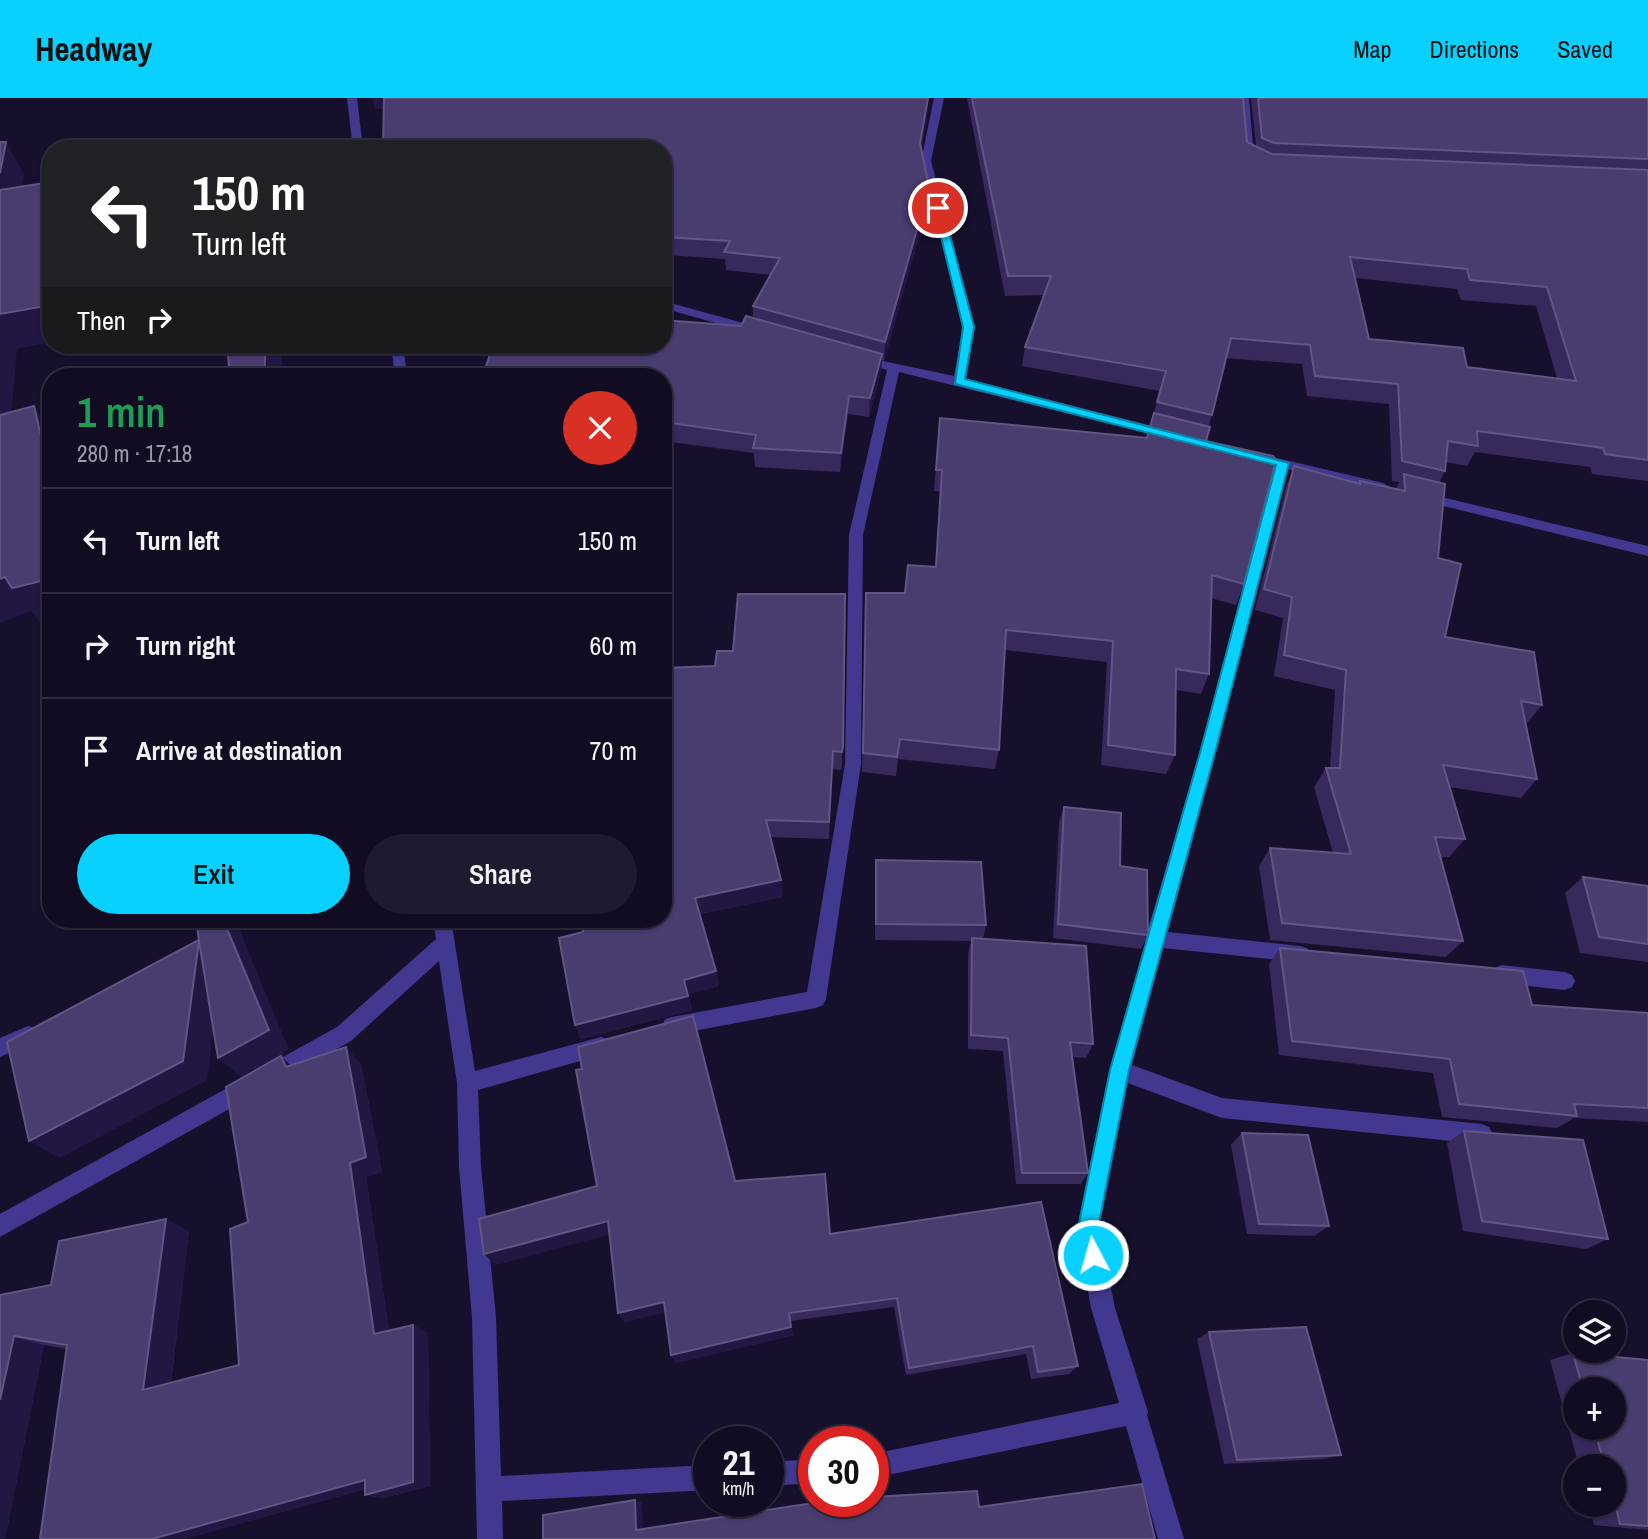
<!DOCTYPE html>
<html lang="en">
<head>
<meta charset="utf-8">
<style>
	:root { --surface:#110c22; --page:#1e1a2f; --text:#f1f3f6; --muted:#9c9ba5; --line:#302c40; --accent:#08d0ff }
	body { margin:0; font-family:"Archivo Narrow",sans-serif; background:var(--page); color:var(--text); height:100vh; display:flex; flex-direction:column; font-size:26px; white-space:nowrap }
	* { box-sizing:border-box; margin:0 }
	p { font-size:23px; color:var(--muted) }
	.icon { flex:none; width:38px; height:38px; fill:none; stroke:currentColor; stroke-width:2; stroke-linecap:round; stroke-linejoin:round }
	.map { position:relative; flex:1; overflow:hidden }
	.side { position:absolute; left:42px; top:270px; width:630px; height:560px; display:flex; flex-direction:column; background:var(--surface); border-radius:28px; box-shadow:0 2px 5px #0004,0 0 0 2px var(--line) }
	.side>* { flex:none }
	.top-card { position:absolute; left:42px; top:42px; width:630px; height:214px; border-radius:28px; box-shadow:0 2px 5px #0004,0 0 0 2px var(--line); background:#202124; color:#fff; overflow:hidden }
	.tools { position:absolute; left:1563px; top:1202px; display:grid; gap:14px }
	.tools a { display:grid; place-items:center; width:63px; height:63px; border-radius:50%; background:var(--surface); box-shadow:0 2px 5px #0004,0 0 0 2px var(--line); font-size:35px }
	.speed { position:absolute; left:693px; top:1328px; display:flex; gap:14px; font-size:35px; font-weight:700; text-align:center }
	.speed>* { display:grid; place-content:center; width:91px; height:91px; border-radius:50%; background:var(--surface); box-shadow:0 2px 5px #0004,0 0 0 2px var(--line); line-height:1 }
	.speed small { font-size:18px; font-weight:400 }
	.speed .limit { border:10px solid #d22; background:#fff; color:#111 }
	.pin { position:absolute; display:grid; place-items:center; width:60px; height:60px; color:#fff; margin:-30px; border:4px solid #fff; border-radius:50%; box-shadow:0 2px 7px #0007 }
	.me { position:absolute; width:77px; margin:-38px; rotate:354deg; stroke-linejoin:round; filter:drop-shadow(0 0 5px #0008) }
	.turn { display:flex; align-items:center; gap:24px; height:147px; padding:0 35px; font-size:32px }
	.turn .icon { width:91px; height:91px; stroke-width:2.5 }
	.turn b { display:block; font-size:49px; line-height:60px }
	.then { display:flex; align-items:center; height:66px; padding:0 35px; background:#0003; gap:14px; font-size:26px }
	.round { display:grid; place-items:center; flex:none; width:74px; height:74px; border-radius:37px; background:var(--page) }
	.overview { display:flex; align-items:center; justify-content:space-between; height:119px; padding:0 35px }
	h1 { font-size:42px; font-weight:600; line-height:52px; color:#1e9e55 }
	.primary-button { display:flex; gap:14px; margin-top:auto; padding:14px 35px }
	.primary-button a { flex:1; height:80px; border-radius:42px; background:var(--accent); color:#111; font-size:28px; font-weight:600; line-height:80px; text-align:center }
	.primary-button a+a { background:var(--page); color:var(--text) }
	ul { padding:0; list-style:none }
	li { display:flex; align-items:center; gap:21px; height:105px; padding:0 35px; border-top:2px solid var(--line) }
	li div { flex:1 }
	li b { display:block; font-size:26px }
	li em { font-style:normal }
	header { display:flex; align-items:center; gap:42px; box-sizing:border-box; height:98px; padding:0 35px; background:var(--accent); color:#111 }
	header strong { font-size:33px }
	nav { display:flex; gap:38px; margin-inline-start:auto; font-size:24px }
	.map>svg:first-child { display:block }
</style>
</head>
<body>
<header>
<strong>Headway</strong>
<nav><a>Map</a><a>Directions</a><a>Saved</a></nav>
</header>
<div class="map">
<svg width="1648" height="1441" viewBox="0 0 1648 1441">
	<rect width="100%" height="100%" fill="#17102d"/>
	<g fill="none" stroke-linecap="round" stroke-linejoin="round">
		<g fill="#43388f" fill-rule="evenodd">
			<path d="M347,0H357L363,51H353Z"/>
			<path d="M934,0H944L931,63L975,229L966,281L1177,334L1179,337L1172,341L899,274L863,437L861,666L826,901L823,907L816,910L672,937L665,935L662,928L665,921L672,919L807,894L845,666L849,437L887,272L853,262L859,258L954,278L963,229L921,63Z"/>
			<path d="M1239,0H1249L1254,60L1259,64L1254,67L1244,62Z"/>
			<path d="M663,203L765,231L767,234L761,238L663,210Z"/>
			<path d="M391,247H403L407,278H395Z"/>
			<path d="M1277,360L1383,385L1390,389L1383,393L1287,371L1217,651L1168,834L1300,848L1307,850L1310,856L1307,862L1300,864L1163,850L1132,967L1222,1000L1482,1026L1489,1029L1493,1036L1489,1043L1482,1046L1222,1020L1128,985L1099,1131L1115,1210L1148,1314L1147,1317L1184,1441H1158L1126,1328L873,1380V1356L1119,1305L1091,1210L1077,1131L1110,972L1146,844L1145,841L1201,651L1275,368L1270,364Z"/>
			<path d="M1420,394L1648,448V458L1415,401L1413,398Z"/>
			<path d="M433,821H451L475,973L601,939L608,941L611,948L608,955L601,957L478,992L481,1069L496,1219L501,1378L709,1367V1392L502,1403L503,1441H477L472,1219L459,1069L457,985L439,863L351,943L0,1139V1116L337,929L436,841Z"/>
			<path d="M1502,867L1565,874L1572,877L1575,883L1572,889L1565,892L1502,885L1495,882L1492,876L1495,870Z"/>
			<path d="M28,928L35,930L38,937L35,944L0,959V940Z"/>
			<path d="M814,1361V1385L768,1388V1364Z"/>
		</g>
	</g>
	<g fill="#37295c" fill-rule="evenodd">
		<path d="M373,0L927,20L921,51L928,107L884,263L882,262L881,274L869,319L848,316L840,374L755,369L754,355L663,343V278L753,220V208L770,177L726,172L725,161L666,157L665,146H663V51L384,10L376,11Z"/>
		<path d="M967,0H1243L1247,44L1256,48L1251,0H1648V383L1592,376L1590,369L1475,354L1467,368L1446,364L1445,373L1439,385L1438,460L1445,539L1542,607L1526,626L1537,681L1521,700L1449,689L1465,741L1449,759H1440L1463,843L1446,859L1270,842L1259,768L1270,750L1333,755L1314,689L1326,670H1330L1335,592L1274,578L1283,520L1255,512L1286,389L1294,368L1359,386L1360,383L1396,391L1399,384L1392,383L1389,306L1307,298L1302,266L1226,260L1209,328L1206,343L1244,486L1236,507L1211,500L1209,576L1201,596L1176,592L1175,657L1166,676L1101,667L1107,564L1005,552L999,652L995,671L898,661L896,678L862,674L866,495H905L935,469L940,393H934L940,320L1147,340L1160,293L1022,268L1025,249L1044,197L1005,198ZM1355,180L1457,191L1461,202L1536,208L1557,280L1467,269L1369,241Z"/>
		<path d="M845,496L842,666L841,672L832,671L829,741L771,739L781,782L782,799L700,816L716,873L719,888L688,896L692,912L581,941L575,927L583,834L715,568L733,553Z"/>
		<path d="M1064,709L1120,768L1148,837L1141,851L1053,840L1059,724Z"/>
		<path d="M876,762L986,827L983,841L1093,946L1086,960L1072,959L1088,1075L1081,1086H1016L1003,953L968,951V856L971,843L875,842V779Z"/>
		<path d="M1583,779L1648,788V864L1580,855L1565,795Z"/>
		<path d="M1280,850L1532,907L1648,915V1024L1574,1020L1557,1030L1442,1019L1433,975L1279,957L1269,866Z"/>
		<path d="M281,958L291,968L361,966L382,1074L366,1079L389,1232L413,1227L428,1236L430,1388L383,1400L365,1397V1391L184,1441H40L67,1251L44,1247L5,1441H0V1197L51,1187L189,1133L171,1285L239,1267L248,1124Z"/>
		<path d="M1464,1033L1608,1141L1586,1151L1463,1133L1447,1045Z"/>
		<path d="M1242,1035L1329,1128L1314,1138L1247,1136L1231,1047Z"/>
		<path d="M735,1083L830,1136L1078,1268L1069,1276L1031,1281L1026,1256L906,1277L894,1209L790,1223L793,1237L676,1265L671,1257L665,1214L625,1224L618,1215L609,1136L495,1167Z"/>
		<path d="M1209,1234L1341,1357L1324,1361L1224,1366L1197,1241Z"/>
		<path d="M1573,1255L1648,1262V1432L1594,1427L1589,1407H1614V1368H1579L1550,1262ZM1575,1292H1614V1330H1575Z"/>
	</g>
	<g fill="#221742">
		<path d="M373,0H387L389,10L376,11Z"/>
		<path d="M928,4L927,20L918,62L920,45Z"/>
		<path d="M6,44L24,76L16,125L0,98V75Z"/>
		<path d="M929,89L928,107L884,263L885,244Z"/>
		<path d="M51,207V244L17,251L8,355L0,344V216Z"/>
		<path d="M266,247H320V249L282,256L281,278H264Z"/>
		<path d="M882,256L881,274L869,319L870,300Z"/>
		<path d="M849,298L848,316L840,374L841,355Z"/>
		<path d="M34,308L51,333V381Z"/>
		<path d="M51,466V520L39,523L31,513L0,525V481Z"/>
		<path d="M781,782L782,799L698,816L695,800Z"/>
		<path d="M223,821H235L289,952L241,979L218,960Z"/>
		<path d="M199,843L222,865L207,982L60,1060L29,1043Z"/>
		<path d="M716,873L719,888L688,896L684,882Z"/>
		<path d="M688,898L692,912L581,941L575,927Z"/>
		<path d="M346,949L361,966L382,1074L366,1079L391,1245L374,1236L350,1065Z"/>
		<path d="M281,958L299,975L286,969Z"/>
		<path d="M166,1121L189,1133L169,1299L143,1292Z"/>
		<path d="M608,1123L615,1135L495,1167L484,1156Z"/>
		<path d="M664,1204L669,1213L625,1224L618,1215Z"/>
		<path d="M413,1227L428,1236L430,1388L383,1400L365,1397Z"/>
		<path d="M791,1229L793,1237L676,1265L671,1257Z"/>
		<path d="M14,1238L44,1247L5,1441H0V1302Z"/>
		<path d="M365,1382L383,1386L184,1441H152Z"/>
		<path d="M635,1402L642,1405L643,1434L636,1432Z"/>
	</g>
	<g fill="#493c6e" stroke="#625584" stroke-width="2" fill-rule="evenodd">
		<path d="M384,0H928L920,45L929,89L885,244L753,208L780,160L724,154L730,143L664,139L668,129H663V51H383Z"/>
		<path d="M972,0H1243L1247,44L1272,56L1648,72V362L1605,356L1603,350L1477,333L1478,348L1448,343L1445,373L1402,363L1398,286L1315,278L1310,247L1231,240L1212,317L1157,304L1166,273L1025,249L1051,178H1008ZM1350,159L1467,171L1470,182L1547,189L1576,283L1467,269L1463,250L1369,241Z"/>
		<path d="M1258,0H1648V61L1274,45L1262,40Z"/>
		<path d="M0,44H6L0,75Z"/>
		<path d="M51,84V207L0,216V92Z"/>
		<path d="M746,218L882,256L870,300L849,298L841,355L753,350L756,337L663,324V278H483L493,247H663V222L741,228Z"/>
		<path d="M227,247H266L264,278H177L229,269Z"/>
		<path d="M34,308L51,381V466L42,468L45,482L12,490L5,479L0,481V317Z"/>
		<path d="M1154,315L1210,329L1206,343L1273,358L1276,362L1244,486L1212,477L1209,576L1176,571L1175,657L1108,647L1113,543L1006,532L999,652L900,641L897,659L863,655L866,495H905L908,467L936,469L942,372H936L940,320L1147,340Z"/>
		<path d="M1294,368L1360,386V383L1405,393L1404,376L1445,386L1438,460L1461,466L1445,539L1534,554L1542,607L1521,603L1537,681L1443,667L1465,741L1435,739L1463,843L1282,825L1270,750L1351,756L1326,670H1340L1346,572L1284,557L1292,499L1264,491Z"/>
		<path d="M738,496H845L843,648L842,654L833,653L829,724L766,722L781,782L695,800L716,873L684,882L688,898L575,927L559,840L583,834L582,821H663V570L715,568L717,553H733Z"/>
		<path d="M1064,709L1121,715L1120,768L1147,772L1148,837L1058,826Z"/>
		<path d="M876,762L981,764L986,827L876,826Z"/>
		<path d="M1583,779L1648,788V846L1599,839Z"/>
		<path d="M196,821H223L269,932L218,960L199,843L183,963L29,1043L7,944L199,842Z"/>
		<path d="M972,840L1086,848L1093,946L1070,944L1088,1075H1022L1008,940L971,937Z"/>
		<path d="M1280,850L1523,873L1532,907L1648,915V1010L1574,1006L1577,1018L1459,1006L1450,961L1292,943Z"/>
		<path d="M693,918L735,1083L825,1076L830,1136L1041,1104L1078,1268L1038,1274L1033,1248L909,1270L897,1200L789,1215L791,1229L671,1257L664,1204L618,1215L608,1123L484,1156L479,1121L597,1088L576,972L582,971L578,949Z"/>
		<path d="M346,949L366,1059L350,1065L374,1236L413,1227V1384L365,1397V1382L152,1441H40L67,1247L14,1238L0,1302V1197L51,1187L59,1143L166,1121L143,1292L239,1267L230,1131L248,1124L226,989L281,958L286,969Z"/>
		<path d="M1464,1033L1583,1042L1608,1141L1482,1123Z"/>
		<path d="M1242,1035L1308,1037L1329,1128L1259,1126Z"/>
		<path d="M1306,1229L1341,1357L1237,1362L1209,1234Z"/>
		<path d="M1573,1255L1648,1262V1428L1620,1426L1614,1401V1368H1605L1594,1330H1614V1292H1583Z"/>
		<path d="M1142,1386L1155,1441H543V1417L635,1402L636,1432L820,1404H873V1399L977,1393L979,1409Z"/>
	</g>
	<path fill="#08d0ff" stroke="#0587a6" stroke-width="2" d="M938,107L943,110L974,229L965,281L1289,365L1216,651L1129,972L1098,1130L1103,1157L1100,1164L1093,1167L1086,1164L1078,1130L1110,972L1201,651L1276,367L955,286L963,229L934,110Z"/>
</svg>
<div class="tools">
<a><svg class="icon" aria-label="layers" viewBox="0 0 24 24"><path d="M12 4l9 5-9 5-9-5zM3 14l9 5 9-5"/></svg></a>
<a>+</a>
<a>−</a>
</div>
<div class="speed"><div>21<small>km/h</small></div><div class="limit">30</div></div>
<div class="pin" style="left:938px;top:110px;background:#d93025"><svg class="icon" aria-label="arrive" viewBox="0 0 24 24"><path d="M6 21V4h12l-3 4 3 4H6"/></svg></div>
<svg class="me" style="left:1093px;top:1157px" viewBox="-20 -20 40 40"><circle r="17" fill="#08d0ff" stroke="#fff" stroke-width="3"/><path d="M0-11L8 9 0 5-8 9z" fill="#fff"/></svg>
<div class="top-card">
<div class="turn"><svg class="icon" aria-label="left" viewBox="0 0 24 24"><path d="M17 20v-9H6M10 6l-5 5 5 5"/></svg><div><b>150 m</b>Turn left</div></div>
<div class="then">Then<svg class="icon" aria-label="right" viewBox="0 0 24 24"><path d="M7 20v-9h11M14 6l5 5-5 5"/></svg></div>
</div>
<section class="side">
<div class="overview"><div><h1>1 min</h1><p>280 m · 17:18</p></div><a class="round" style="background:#d93025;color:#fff"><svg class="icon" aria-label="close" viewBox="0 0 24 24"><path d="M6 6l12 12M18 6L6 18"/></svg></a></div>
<ul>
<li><svg class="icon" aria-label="left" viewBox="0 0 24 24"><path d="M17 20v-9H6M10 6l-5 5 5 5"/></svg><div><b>Turn left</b></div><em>150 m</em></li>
<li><svg class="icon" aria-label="right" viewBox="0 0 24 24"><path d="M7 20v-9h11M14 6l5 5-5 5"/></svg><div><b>Turn right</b></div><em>60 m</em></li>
<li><svg class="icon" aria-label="arrive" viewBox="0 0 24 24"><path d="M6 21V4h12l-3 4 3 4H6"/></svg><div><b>Arrive at destination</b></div><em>70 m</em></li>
</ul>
<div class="primary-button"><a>Exit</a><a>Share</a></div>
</section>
</div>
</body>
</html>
